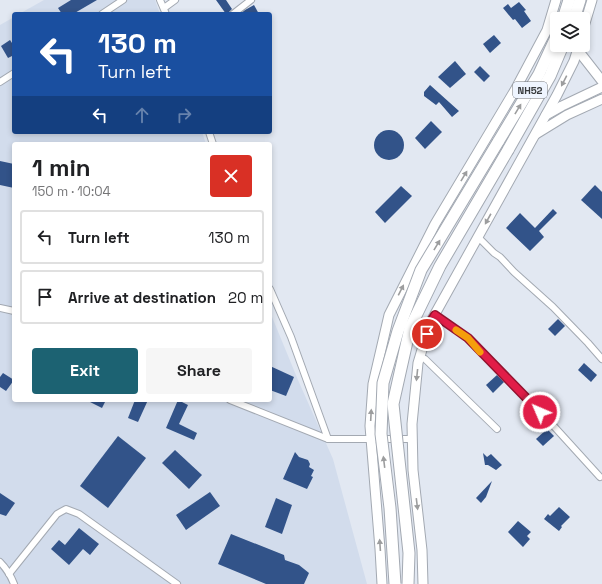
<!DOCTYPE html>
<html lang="en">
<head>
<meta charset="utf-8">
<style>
	:root { --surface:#fff; --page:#f6f6f6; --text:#202124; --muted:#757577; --line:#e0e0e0; --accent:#1c6272 }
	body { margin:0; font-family:"Space Grotesk",sans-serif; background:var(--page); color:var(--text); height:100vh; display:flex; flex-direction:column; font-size:15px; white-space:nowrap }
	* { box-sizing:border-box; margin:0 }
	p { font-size:13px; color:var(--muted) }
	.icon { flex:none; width:22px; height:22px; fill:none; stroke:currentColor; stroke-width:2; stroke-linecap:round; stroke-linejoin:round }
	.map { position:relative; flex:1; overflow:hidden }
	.side { position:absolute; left:12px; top:142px; width:260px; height:260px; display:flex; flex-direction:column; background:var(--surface); border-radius:4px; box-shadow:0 2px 6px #0003 }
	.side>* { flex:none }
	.guide { position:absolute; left:12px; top:12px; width:260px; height:122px; border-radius:4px; box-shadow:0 2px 6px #0003; background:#1a4fa0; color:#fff; overflow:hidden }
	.buttons { position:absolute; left:550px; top:12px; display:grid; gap:8px }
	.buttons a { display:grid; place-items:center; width:40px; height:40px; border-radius:4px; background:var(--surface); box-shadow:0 2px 6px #0003; font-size:20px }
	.pin { position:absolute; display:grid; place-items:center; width:34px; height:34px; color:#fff; margin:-17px; border:2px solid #fff; border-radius:50%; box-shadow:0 1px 4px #0007 }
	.me { position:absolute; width:44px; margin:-22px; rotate:315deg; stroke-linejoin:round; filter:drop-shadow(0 0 3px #0008) }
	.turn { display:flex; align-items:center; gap:14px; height:84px; padding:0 20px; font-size:18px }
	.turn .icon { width:52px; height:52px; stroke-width:2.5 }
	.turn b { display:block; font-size:28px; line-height:34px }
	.lanes { display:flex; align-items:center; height:38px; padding:0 20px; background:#0003; justify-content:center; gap:20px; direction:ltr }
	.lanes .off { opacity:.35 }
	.round { display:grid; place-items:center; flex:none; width:42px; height:42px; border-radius:4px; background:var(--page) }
	.headline { display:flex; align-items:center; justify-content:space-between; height:68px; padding:0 20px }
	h1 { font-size:24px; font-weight:600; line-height:30px }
	.primary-button { display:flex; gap:8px; margin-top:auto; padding:8px 20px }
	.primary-button a { flex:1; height:46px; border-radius:4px; background:var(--accent); color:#fff; font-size:16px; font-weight:600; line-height:46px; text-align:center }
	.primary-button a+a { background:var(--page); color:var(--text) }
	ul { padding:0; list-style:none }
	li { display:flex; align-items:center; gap:12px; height:54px; margin:0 8px 6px; padding:0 12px; border:2px solid var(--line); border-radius:4px }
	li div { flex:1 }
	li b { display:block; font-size:15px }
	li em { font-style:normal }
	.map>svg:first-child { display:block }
</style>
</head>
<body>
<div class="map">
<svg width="602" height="584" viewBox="0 0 602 584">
	<rect width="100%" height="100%" fill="#e2e8f2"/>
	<g fill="#d2dcec">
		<path d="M44,0H155L160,14H19Z"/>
		<path d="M14,17V132H202L206,144H14V400H270V312L298,380L333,459L367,584H0V25Z"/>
	</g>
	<g fill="#325389">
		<path d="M71,0H97L73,14H62L58,8Z"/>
		<path d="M216,0H226L232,9L229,12V14H226Z"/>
		<path d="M519,2L526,10L524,11L531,21L522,28L515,19L513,20L503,8L508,4L511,8Z"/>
		<path d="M254,5L259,14H240L245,10Z"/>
		<path d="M494,35L501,43L490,53L483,44Z"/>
		<path d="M10,40L14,46V55L8,58L1,46Z"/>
		<path d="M455,61L466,74L450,88L438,77Z"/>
		<path d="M480,66L490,76L484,82L474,72Z"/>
		<path d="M430,85L459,111L452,117L439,102L436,105L424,96V92Z"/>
		<path d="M431,121L442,132L425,149L415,138Z"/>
		<circle cx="389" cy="145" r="15"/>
		<path d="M0,161L14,164V188L0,185Z"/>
		<path d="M595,185L602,192V219L581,200Z"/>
		<path d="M401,186L412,196L385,223L375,212Z"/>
		<path d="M553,209L557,213L539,231L544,237L530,251L506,228L520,213L535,228Z"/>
		<path d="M558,319L565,326L555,336L548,329Z"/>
		<path d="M584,363L597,375L591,382L578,370Z"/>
		<path d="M270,366L294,377L286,396L270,390Z"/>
		<path d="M3,373L14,380L6,391L0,387V377Z"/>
		<path d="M497,375L504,382L493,393L486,385Z"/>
		<path d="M86,400H106L102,408Z"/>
		<path d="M135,400H148L138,422L128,418Z"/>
		<path d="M178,400L188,405L179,424L197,433L194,440L166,428Z"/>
		<path d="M547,429L554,436L543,446L536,439Z"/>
		<path d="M118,436L146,458L108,508L80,486Z"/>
		<path d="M175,450L202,475L189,489L162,463Z"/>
		<path d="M295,452L299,457L308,460L310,464L309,467L314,470L311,476L313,477L307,489L283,479Z"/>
		<path d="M483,453L487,457L491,454L502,465L496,470L488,465H485Z"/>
		<path d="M492,481L486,497L481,503L476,498Z"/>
		<path d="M210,492L220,506L186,530L176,515Z"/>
		<path d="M0,493L15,503L6,516L0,514Z"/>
		<path d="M276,498L292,505L282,534L265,527Z"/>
		<path d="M559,507L570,517L561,526L562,527L559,531L544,519L548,514L550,516Z"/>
		<path d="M518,521L531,532L527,536L530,539L523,547L508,532Z"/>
		<path d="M79,528L99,544L90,555L83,549L69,565L51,549L59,540L65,545Z"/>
		<path d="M231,534L284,555L285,560L299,565L309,573L304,584H266L218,564Z"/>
	</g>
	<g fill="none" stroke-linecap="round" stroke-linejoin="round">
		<g stroke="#a3a9b2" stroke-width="8">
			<g id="street">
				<path d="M160,0L166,14"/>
				<path d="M164,8L175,0"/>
				<path d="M102,14L123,0"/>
				<path d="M233,14L251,0"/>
				<path d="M0,82L14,73"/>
				<path d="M209,132L213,144"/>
				<path d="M478,237L494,253L500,257L514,272L553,307L588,343L602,359"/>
				<path d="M270,289L291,337L328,439"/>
				<path d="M0,308L14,311"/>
				<path d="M435,315L468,338L550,422L600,477"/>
				<path d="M420,355V357L425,359L497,429"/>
				<path d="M230,400L328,439H412"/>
				<path d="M0,562C6,568 11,576 14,584"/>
				<path d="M9,574L57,514L66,509L79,514L177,584"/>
			</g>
		</g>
		<g stroke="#a3a9b2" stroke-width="11">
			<g id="secondary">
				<path d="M583,30L592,0"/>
				<path d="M577,49L602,81"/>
				<path d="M546,115L562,106L602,87"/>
				<path d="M536,134L567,115L602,99"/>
				<path d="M382,584L380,549L370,426L373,384L389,315L435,224L515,90L547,30L556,0"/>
				<path d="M423,584L422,550L413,470L412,424L418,363L430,323L557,95L574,61L579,45"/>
			</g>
		</g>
		<g stroke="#a3a9b2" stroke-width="13">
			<g id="highway">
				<path d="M563,19L569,0"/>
				<path d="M574,19L580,0"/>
				<path d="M498,142L539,74L557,35"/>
				<path d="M508,150L550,76L563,45"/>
			</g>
		</g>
		<use href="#street" stroke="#fff" stroke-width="6"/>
		<use href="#secondary" stroke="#fff" stroke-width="9"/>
		<use href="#highway" stroke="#fff" stroke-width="11"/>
		<g stroke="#a3a9b2" stroke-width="13" stroke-linecap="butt">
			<g id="highway-bridge">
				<path d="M395,584L390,508L381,434L383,383L398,331L421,270L498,142"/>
				<path d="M408,584L409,553L393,404L410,328L440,266L508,150"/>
			</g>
		</g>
		<use href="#highway-bridge" stroke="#fff" stroke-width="11"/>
	</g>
	<defs><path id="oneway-solid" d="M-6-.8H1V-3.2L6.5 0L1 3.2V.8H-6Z"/></defs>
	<g fill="#9c9d9e">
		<use href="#oneway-solid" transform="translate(564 81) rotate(117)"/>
		<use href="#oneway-solid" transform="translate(518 109) rotate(-59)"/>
		<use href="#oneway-solid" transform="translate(464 176) rotate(-59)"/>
		<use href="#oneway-solid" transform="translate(488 219) rotate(119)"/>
		<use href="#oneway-solid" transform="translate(437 245) rotate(-59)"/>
		<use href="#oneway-solid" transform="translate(401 290) rotate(-63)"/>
		<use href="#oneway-solid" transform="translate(417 375) rotate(96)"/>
		<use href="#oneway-solid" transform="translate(371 415) rotate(-87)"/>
		<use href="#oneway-solid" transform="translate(384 462) rotate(-97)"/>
		<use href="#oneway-solid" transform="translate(417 504) rotate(83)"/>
		<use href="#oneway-solid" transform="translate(380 545) rotate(-94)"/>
	</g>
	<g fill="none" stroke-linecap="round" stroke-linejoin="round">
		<g stroke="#92132f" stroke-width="10">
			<path id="route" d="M427,334L430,323L435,315L468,338L540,412"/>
		</g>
		<use href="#route" stroke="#e11d48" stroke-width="7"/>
		<path stroke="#f59e0b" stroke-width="7" d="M456,330L468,338L480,352"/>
	</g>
	<g text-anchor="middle" stroke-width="4" stroke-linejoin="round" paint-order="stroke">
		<rect fill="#eff5ff" stroke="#6f7378" stroke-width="1" x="513" y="82" width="34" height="16" rx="3"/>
		<g font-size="10" font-weight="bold" fill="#383b3e">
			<text x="530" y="94">NH52</text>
		</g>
	</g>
</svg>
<div class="buttons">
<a><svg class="icon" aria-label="layers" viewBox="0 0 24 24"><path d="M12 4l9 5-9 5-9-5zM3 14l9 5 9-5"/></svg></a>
</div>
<div class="pin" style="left:427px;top:334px;background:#d93025"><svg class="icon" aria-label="arrive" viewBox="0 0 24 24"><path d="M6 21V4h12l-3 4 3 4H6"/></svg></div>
<svg class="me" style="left:540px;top:412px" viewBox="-20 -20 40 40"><circle r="17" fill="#e11d48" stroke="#fff" stroke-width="3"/><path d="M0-11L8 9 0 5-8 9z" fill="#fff"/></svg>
<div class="guide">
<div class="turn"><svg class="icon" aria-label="left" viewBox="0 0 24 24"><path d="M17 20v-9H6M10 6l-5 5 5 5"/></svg><div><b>130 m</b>Turn left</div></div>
<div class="lanes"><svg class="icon" aria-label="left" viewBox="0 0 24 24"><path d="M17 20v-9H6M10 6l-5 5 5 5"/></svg><svg class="icon off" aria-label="ahead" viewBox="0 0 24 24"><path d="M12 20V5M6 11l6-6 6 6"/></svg><svg class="icon off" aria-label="right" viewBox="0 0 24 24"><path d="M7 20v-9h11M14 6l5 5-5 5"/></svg></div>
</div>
<section class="side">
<div class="headline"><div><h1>1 min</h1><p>150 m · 10:04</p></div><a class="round" style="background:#d93025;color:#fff"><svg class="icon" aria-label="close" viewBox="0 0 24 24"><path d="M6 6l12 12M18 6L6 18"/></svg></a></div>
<ul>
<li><svg class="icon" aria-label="left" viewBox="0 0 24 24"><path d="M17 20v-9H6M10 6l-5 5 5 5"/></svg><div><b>Turn left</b></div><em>130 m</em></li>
<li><svg class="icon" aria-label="arrive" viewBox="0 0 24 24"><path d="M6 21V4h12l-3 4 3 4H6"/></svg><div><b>Arrive at destination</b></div><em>20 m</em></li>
</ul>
<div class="primary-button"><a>Exit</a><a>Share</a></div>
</section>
</div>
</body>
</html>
